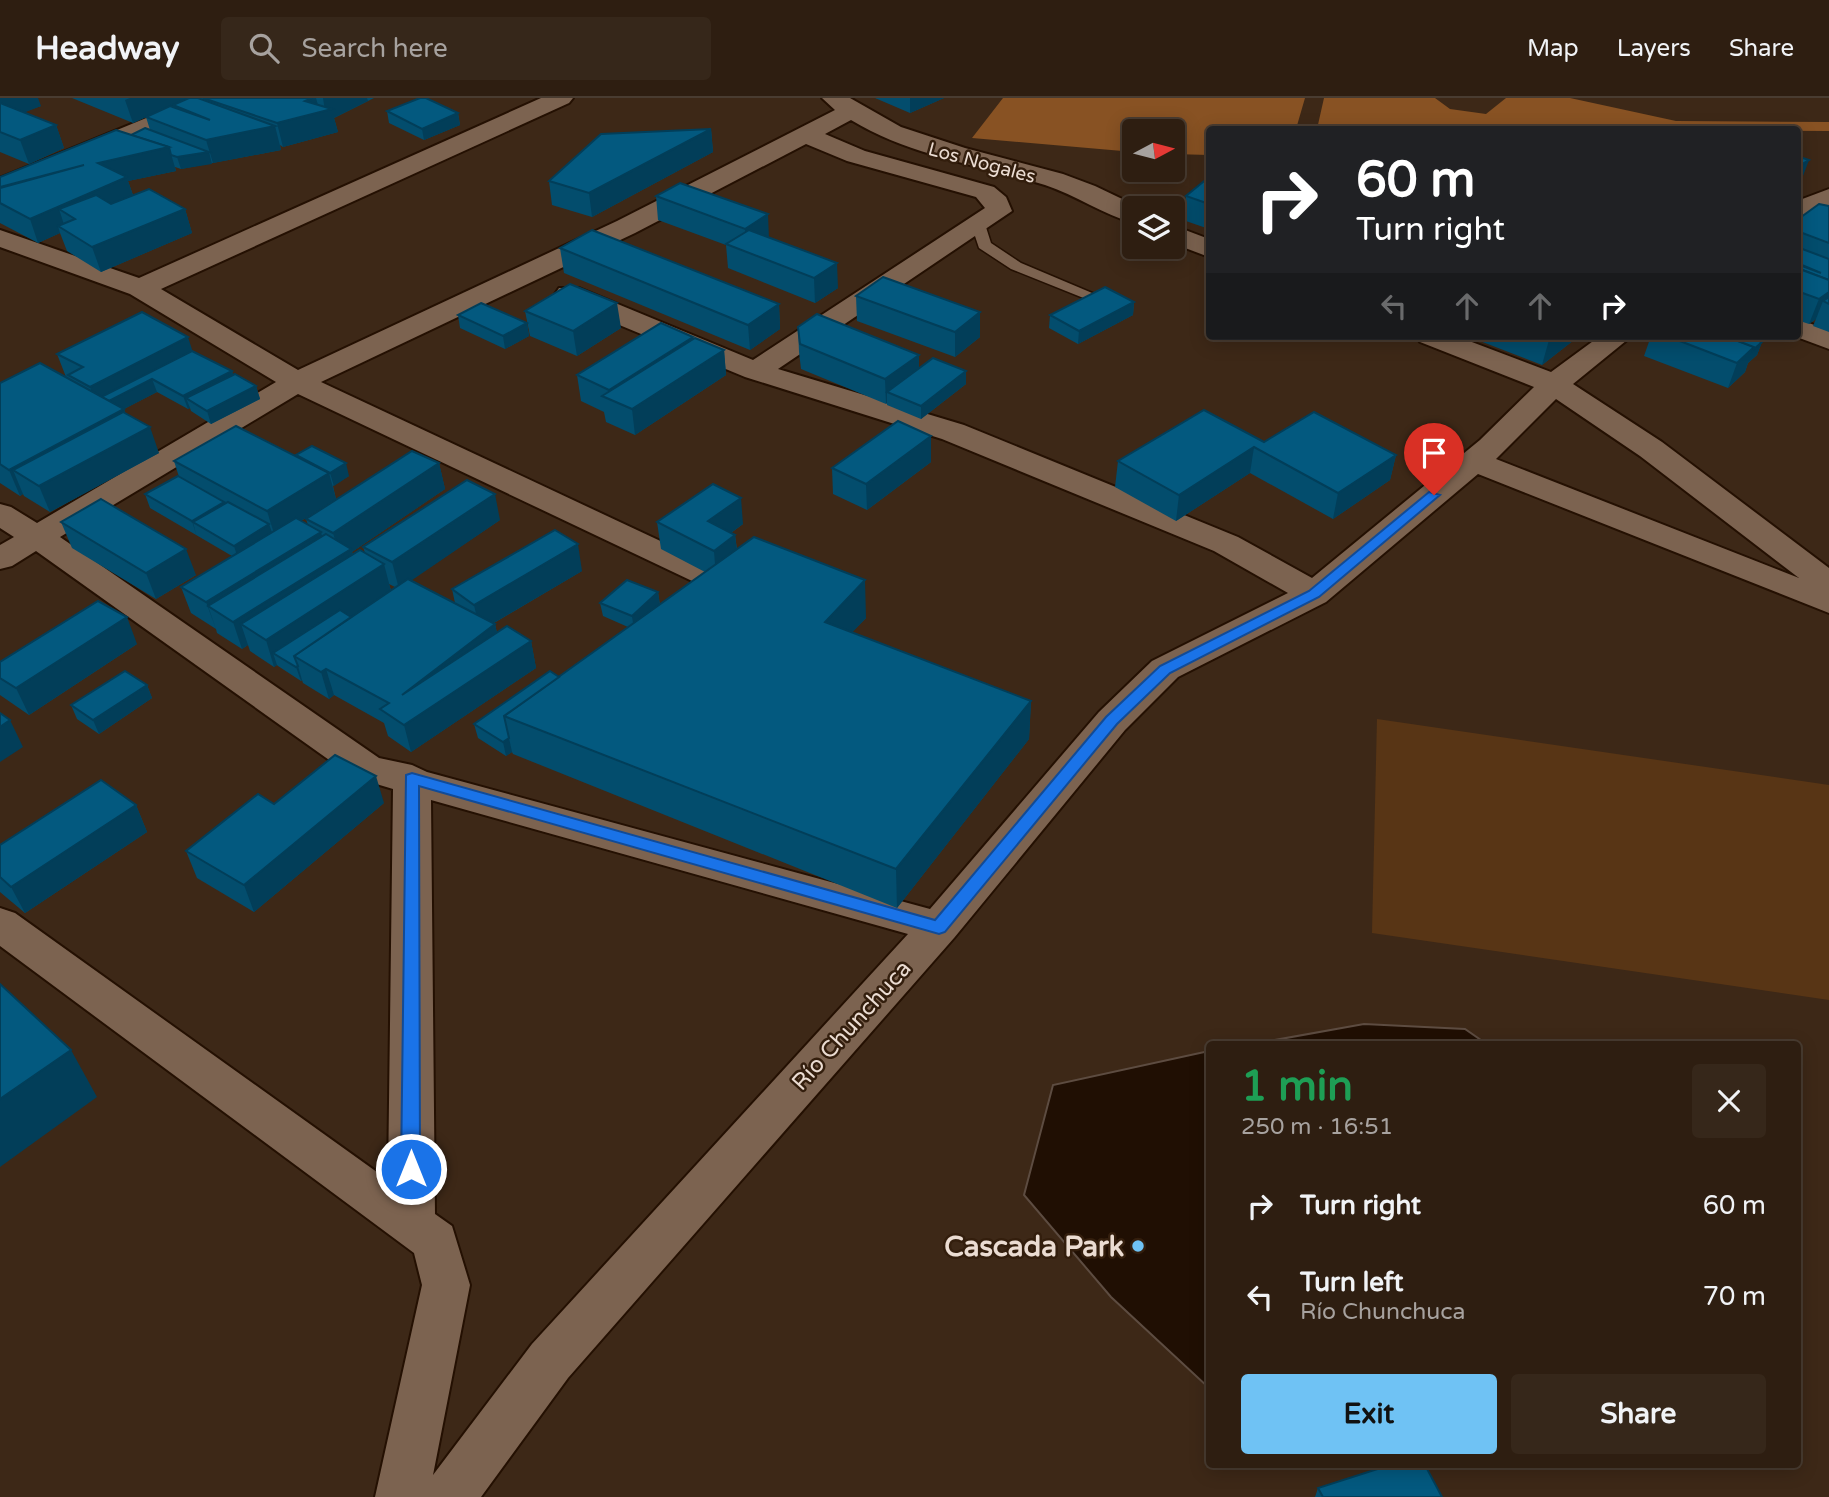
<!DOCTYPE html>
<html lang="en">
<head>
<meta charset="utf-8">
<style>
	:root { --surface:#2e1e11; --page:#36271a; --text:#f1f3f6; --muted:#a7a29f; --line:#493c31; --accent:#6fc2f4 }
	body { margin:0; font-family:"Varela Round",sans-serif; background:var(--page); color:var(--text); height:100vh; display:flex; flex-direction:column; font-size:26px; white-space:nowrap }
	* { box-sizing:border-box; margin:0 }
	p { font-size:23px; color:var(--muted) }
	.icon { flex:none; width:38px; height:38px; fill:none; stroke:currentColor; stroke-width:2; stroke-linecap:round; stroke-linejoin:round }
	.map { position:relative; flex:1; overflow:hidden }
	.sheet { position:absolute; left:1206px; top:943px; width:595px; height:427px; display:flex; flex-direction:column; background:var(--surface); border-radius:7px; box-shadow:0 4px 18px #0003,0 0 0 2px var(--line) }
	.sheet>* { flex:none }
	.banner { position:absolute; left:1206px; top:28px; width:595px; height:214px; border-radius:7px; box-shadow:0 4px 18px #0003,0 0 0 2px var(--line); background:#202124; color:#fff; overflow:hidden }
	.needle { width:46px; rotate:83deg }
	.fabs { position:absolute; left:1122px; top:21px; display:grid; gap:14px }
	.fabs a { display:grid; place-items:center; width:63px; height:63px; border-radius:7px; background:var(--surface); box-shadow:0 4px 18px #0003,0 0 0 2px var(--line); font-size:35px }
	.pin { position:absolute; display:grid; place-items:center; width:60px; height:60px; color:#fff; margin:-72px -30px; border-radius:50% 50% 50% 0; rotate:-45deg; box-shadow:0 0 7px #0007 }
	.pin .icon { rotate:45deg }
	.me { position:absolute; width:77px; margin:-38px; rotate:0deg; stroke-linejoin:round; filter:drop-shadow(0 0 5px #0008) }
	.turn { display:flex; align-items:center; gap:24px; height:147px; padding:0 35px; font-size:32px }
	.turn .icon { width:91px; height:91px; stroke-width:2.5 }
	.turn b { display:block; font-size:49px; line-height:60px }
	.lanes { display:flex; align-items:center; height:66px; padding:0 35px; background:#0003; justify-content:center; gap:35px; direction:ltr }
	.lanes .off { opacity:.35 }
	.round { display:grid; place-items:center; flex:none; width:74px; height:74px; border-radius:7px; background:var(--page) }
	.summary { display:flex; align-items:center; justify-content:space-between; height:119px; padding:0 35px }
	h1 { font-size:42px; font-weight:700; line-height:52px; color:#1e9e55 }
	.primary-button { display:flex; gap:14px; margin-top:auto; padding:14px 35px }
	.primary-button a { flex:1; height:80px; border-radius:7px; background:var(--accent); color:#111; font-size:28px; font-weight:700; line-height:80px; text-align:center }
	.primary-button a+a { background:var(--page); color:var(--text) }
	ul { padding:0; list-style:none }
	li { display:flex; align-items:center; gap:21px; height:91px; padding:0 35px }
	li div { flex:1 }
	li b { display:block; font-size:26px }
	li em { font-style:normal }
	header { display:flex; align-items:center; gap:42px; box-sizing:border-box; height:98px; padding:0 35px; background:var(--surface); border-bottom:2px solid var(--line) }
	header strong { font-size:33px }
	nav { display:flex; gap:38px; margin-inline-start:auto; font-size:24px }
	.search { width:490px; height:63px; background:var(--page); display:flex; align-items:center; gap:18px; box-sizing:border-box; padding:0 24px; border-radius:7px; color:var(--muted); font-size:26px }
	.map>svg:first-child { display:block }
</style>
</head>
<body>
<header>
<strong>Headway</strong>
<div class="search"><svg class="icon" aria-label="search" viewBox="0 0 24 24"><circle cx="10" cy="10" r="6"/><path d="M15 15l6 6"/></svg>Search here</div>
<nav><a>Map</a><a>Layers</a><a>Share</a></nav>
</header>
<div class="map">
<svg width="1829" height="1399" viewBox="0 0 1829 1399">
	<rect width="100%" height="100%" fill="#3d2817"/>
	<path fill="#583515" d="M1377,621L1829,687V902L1372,835Z"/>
	<g fill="#885223">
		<path d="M1003,0H1305L1296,31L1209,32V57L1173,56L1172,33H1134V54L972,40Z"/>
		<path d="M1324,0H1435L1450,11L1486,16L1506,0H1570L1676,23L1829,24V33L1317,31Z"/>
	</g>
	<g fill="#200f03" stroke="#5d4c41" stroke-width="2">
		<path d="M1364,926L1465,931L1488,947H1247Z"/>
		<path d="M1209,953V1290L1111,1199L1024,1097L1053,987Z"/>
	</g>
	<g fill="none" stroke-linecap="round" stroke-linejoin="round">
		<g stroke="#241002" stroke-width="3">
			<path id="service" d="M978,122L985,126L991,145L1021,165L1104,200L1096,205L1011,171L979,150L971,126Z"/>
		</g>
		<g stroke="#241002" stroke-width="4">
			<g id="minor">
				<path d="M195,0H228L224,5L0,97V80Z"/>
				<path d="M541,0H573L569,5L161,191L298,272L617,123L835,12L822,0H850L901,29L965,50L1063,76L1095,88L1141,110H1134V125C1103,117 1076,97 1045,87C980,67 910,58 851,22L825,36L865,53L994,89L1006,99L1012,113L778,271L964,327L1238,439L1312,480L1480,342L1534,289L1420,244L1416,238H1456L1551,274L1600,238H1632L1573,286L1662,344L1829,470V515L1478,376L1326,504L1178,579L1125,632L954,840L568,1280L481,1399H375L422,1187L414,1155L0,848V810L15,815L388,1082L393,691L353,679L36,453L12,468L0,471V447L14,439L0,430V406L11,409L37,425L276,284L130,196L0,149V132L139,180ZM806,46L847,63L976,99L985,110L753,262L579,190H559L555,196L559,202L745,279L942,341L1214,453L1288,495L1152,563L1099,614L930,811L427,674L412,667L379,660L60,439L298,296L709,491L721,495L733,491L738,484L733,477L321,284L635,135ZM1556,301L1640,358L1799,480L1496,361ZM431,702L908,836L532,1246L433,1377L470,1187L452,1128L435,1116Z"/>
				<path d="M1829,91V108L1797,121V103Z"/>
				<path d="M1172,127L1209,141V159L1172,145Z"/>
				<path d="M1797,221L1829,232V251L1794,238H1797Z"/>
			</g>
		</g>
		<use href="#service" fill="#7c6350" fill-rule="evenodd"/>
		<use href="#minor" fill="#7c6350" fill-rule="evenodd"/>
	</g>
	<g fill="#034d6d" fill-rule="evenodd">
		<path d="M0,0L41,8L24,14L56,27L64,50L29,66L0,54Z"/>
		<path d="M72,0H188L133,25Z"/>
		<path d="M189,0H374L334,20L338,34L283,49L280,47L281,52L181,71L175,69L176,73L128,83L133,97L185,111L192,135L101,174L67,153L60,135L38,145L0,125V79L131,37L150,32L146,19L174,10L173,7Z"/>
		<path d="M875,0H944L910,15Z"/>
		<path d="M387,13L458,15L460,27L424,42L389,25Z"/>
		<path d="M711,31L713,54L592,119L552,107L549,83Z"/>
		<path d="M1209,79V131L1183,122L1186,98Z"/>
		<path d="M656,98L769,140L838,190L815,205L728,170L726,147L658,122Z"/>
		<path d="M1829,108V234L1813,228L1816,221L1809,226L1797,222V122Z"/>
		<path d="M560,150L779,206L780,231L750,252L564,175Z"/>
		<path d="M856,198L980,239L955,259L857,223Z"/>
		<path d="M1134,204L1133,217L1078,246L1049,230L1050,217Z"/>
		<path d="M525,213L621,230L577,258L530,238Z"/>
		<path d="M458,217L527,225L529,238L505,251L460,230Z"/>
		<path d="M798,229L919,270L966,286L921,321L887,307V305L886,306L801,271L799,254Z"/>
		<path d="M1467,238H1579L1542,267Z"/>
		<path d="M1651,238H1744L1762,244L1757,257L1748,265L1745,274L1728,290L1644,258Z"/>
		<path d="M693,239V241L724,252L726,277L635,337L606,324L604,314L581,303L577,277Z"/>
		<path d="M192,253L232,273L233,277L256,288L260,301L211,326L191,313L190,310L188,311L157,294L124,311L125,315L159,355L50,414L24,398L23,396L20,398L0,385V285L66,279L57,256Z"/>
		<path d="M1264,344L1396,357L1390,382L1333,421L1250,375L1176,423L1115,389L1118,363Z"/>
		<path d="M296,358L349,378L333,388L336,401L301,423L308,427L306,421L439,365L445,391L352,454L353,456L365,455L363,449L500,422L411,482L455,505L452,491L582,473L494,525L495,526L497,535L531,543L536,570L411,654L388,638L384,625L334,597L329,601L303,585L302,582L301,583L278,568L277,567L274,569L250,553L248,547L242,551L217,535L216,531L191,515L181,489L232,458L150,410L145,396L179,379L174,363ZM389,486L395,489L391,492Z"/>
		<path d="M931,364L867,412L833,396L832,370Z"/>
		<path d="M61,424L196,477L156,501L72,450Z"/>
		<path d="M657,424L743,426L731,435L735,437L737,451L866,520L852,534L1031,603L1029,641L897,810L513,656L512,654L506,658L478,640L474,626L559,579L628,529L603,518L600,505L658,494L660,507L705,474L661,451Z"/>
		<path d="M137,546L29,617L0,597V564Z"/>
		<path d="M147,587L152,600L99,636L77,621L71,607Z"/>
		<path d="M384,705L254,814L197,780L186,753Z"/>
		<path d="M136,707L147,734L25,815L0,794V747Z"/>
		<path d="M1318,1390L1442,1399H1315Z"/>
	</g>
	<g fill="#023e59">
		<path d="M0,0H38L41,8L3,23L0,14Z"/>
		<path d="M130,0H188L133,25L125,2Z"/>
		<path d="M312,0H316L320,14L325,13L323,0H367L368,3L334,20L338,34L283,49L277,25L305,3Z"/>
		<path d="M910,0H944L910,15Z"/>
		<path d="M458,15L460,27L424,42L422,31Z"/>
		<path d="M56,27L64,50L29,66L20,42Z"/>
		<path d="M275,28L281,52L213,65L206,42Z"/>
		<path d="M711,31L713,54L592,119L589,95Z"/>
		<path d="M169,49L176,73L128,83L135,103L75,121L59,111L66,133L58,128L60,135L38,145L30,121L98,65Z"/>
		<path d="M209,54L212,66L181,71L177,59Z"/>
		<path d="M1809,62L1800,86L1797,87V69Z"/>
		<path d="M185,111L192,135L101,174L92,149Z"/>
		<path d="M768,116L769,141L747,155L745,131Z"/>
		<path d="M837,165L838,190L815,205L814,180Z"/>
		<path d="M1829,194V206L1823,203L1816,221L1809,226L1819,201Z"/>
		<path d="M1134,204L1133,217L1078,246L1079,233Z"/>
		<path d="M617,205L621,230L577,258L573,233Z"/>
		<path d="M779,206L780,231L750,252L748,227Z"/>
		<path d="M980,214V239L955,259V234Z"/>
		<path d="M527,225L529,238L505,251L503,238Z"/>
		<path d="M1554,238H1579L1542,267L1549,242Z"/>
		<path d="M188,239L196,264L152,281L157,294L124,311L133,337L13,372L23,396L20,398L9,372L99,315L90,289Z"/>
		<path d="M693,239L695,264L610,301L609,292Z"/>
		<path d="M1762,244L1757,257L1748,265L1745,274L1728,290L1737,265L1754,249Z"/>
		<path d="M724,252L726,277L635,337L632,311Z"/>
		<path d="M919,257V282L887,294V305L886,306L885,281Z"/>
		<path d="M232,273L236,286L186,300L190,310L188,311L183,298Z"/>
		<path d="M966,273V286L921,321V308Z"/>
		<path d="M256,288L260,301L211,326L207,313Z"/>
		<path d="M150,329L159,355L50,414L39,388Z"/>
		<path d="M931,338V364L867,412L866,386Z"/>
		<path d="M1254,349L1250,375L1176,423L1179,397Z"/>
		<path d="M1396,357L1390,382L1333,421L1338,395Z"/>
		<path d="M346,365L349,378L334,388L330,375Z"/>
		<path d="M439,365L445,391L352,454L358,477L241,526L248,547L242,551L233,524L340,458L333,435Z"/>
		<path d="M329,375L336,401L275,439L267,413Z"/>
		<path d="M495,396L500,422L399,491L392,464Z"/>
		<path d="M741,400L743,426L710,450L708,423Z"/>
		<path d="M224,404L228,417L193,424L196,436L192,423Z"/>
		<path d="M269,426L274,440L238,461L234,448Z"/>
		<path d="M321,434L328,461L208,508L216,531L206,504Z"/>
		<path d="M735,437L738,463L716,479L714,453Z"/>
		<path d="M578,446L582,473L480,533L474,507Z"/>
		<path d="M186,451L196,477L156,501L146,475Z"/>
		<path d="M384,466L391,493L285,562L273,555L277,567L274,569L266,542Z"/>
		<path d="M865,482L866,520L826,562L825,524Z"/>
		<path d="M658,494L660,508L634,531L632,518Z"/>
		<path d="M127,519L137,546L29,617L16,590Z"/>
		<path d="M495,526L501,553L531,543L536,570L411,654L404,627L402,597Z"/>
		<path d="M298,568L302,582L301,583L296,569Z"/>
		<path d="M326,571L334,597L329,601L321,574Z"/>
		<path d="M147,587L152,600L99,636L93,622Z"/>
		<path d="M1031,603L1029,641L897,810L896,771Z"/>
		<path d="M10,622L23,649L0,664V629Z"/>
		<path d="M509,640L512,654L506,658L503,644Z"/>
		<path d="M376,678L384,705L254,814L244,787Z"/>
		<path d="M136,707L147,734L25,815L11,789Z"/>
		<path d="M71,952L97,999L0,1069V1001Z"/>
	</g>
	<g fill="#03597f" stroke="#023e59" stroke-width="2">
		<path d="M189,0H198L275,28L206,42L146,19L170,8L210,22L173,7Z"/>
		<path d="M203,0H312L305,3L332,11L277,25Z"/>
		<path d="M420,0H426L458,15L422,31L387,13Z"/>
		<path d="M0,5L56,27L20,42L0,34Z"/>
		<path d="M145,30L209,54L177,59L171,57L169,49L131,37Z"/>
		<path d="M711,31L589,95L549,83L601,36Z"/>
		<path d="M116,32L169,49L98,65L127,79L30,121L0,105V90L84,67L0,89V79Z"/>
		<path d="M1797,58L1809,62L1797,69Z"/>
		<path d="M1209,79V106L1186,98Z"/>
		<path d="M680,85L768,116L745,131L656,98Z"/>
		<path d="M149,91L185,111L92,149L58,128L75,121L59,111L96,97L111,106Z"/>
		<path d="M1819,106L1829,108V145L1797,133V122Z"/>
		<path d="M592,132L779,206L748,227L560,150Z"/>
		<path d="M749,132L837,165L814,180L726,146Z"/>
		<path d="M1797,149L1829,161V182L1797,170V166L1821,175L1797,165Z"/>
		<path d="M1797,170L1829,182V194L1819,201L1797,193Z"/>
		<path d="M883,179L980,214L955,234L856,198Z"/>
		<path d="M570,186L617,205L573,233L525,213Z"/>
		<path d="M1105,189L1134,204L1079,233L1050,217Z"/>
		<path d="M1829,199V206L1823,203Z"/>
		<path d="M481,205L527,225L503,238L458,217Z"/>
		<path d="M142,214L188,239L90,289L68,277L83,269L57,256Z"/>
		<path d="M817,216L919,257L885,281L800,246L798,229Z"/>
		<path d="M661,225L693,239L609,292L577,277Z"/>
		<path d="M1539,238H1554L1549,242Z"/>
		<path d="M1667,238H1725L1754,249L1737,265Z"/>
		<path d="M1725,238H1744L1762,244L1753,252L1754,249Z"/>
		<path d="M695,240L724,252L632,311L602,298Z"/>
		<path d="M192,253L232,273L183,298L152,281L109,303L101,299Z"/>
		<path d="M933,260L966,273L921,308L887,294Z"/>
		<path d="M40,265L124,311L9,372L0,366V285Z"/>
		<path d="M235,276L256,288L207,313L186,300Z"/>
		<path d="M1204,312L1264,344L1314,314L1396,357L1338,395L1254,349L1179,397L1118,363Z"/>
		<path d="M123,314L150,329L39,388L13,372Z"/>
		<path d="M898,323L931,338L866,386L832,370Z"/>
		<path d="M236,328L329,375L267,413L174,363Z"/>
		<path d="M312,348L346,365L330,375L296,357Z"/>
		<path d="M412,353L439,365L333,435L306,421Z"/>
		<path d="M178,378L224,404L192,423L145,396Z"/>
		<path d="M467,382L495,396L392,464L363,449Z"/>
		<path d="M713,386L741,400L708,423L735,437L714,453L657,424Z"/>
		<path d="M101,401L186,451L146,475L61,424Z"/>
		<path d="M228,404L269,426L234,448L193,424Z"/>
		<path d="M296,420L321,434L206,504L181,489Z"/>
		<path d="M555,432L578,446L474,507L452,491Z"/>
		<path d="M326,436L351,451L233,524L208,508Z"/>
		<path d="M754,439L865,482L825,524L1031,603L896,771L504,618Z"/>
		<path d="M360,452L384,466L266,542L241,526Z"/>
		<path d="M408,481L495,526L402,597L507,528L531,543L404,627L380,611L389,605L326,571L321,574L294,558Z"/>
		<path d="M627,482L658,494L632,518L600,505Z"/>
		<path d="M98,503L127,519L16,590L0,580V564Z"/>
		<path d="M340,512L351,519L294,558L298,568L296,569L273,555Z"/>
		<path d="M125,573L147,587L93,622L71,607Z"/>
		<path d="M550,573L559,579L504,618L509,640L503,644L474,626Z"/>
		<path d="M0,615L10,622L0,629Z"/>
		<path d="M335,657L376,678L244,787L186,753L258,696L274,706Z"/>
		<path d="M101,682L136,707L11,789L0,779V747Z"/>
		<path d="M0,886L71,952L0,1001Z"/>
		<path d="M1390,1367H1425L1442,1399H1323L1318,1390Z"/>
	</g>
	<path fill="#1a73e8" stroke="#114b97" stroke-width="2" d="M1429,394L1440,397L1319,499L1170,575L1117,626L945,834L939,836L419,688L420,1071L418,1077H404L401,1071L406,677L412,675L935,822L1106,619L1160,568L1309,493Z"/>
	<circle fill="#6fc2f4" stroke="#331e0d" stroke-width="2.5" cx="1138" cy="1148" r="7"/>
	<g text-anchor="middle" stroke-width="5" stroke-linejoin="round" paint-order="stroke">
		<g font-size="19" fill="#ebdcd2" stroke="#331e0d">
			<text transform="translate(982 64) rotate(15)" y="7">Los Nogales</text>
		</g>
		<g font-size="23" fill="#ebdcd2" stroke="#331e0d">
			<text transform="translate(851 927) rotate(-48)" y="8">Río Chunchuca</text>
		</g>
		<g font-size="28" font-weight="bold" fill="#ebdcd2" stroke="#331e0d" text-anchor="end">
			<text x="1124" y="1158">Cascada Park</text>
		</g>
	</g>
</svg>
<div class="fabs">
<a><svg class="needle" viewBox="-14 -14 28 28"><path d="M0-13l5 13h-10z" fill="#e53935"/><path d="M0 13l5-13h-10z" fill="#a7a29f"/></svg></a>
<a><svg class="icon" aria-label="layers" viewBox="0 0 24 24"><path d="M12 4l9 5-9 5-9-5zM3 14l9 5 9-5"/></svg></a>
</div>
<div class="pin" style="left:1434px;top:397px;background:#d93025"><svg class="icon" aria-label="arrive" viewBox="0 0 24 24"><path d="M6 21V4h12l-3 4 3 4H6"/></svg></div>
<svg class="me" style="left:411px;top:1071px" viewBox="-20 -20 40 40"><circle r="17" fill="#1a73e8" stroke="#fff" stroke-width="3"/><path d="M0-11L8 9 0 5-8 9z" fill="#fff"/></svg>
<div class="banner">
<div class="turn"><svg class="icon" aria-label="right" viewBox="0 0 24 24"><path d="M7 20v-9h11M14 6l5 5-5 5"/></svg><div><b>60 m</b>Turn right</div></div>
<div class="lanes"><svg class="icon off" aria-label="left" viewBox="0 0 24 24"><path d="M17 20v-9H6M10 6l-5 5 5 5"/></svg><svg class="icon off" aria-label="ahead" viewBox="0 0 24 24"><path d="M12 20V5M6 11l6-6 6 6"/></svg><svg class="icon off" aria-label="ahead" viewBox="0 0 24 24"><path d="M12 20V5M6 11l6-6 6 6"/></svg><svg class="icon" aria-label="right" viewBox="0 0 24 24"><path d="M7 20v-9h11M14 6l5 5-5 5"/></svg></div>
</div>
<section class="sheet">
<div class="summary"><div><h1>1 min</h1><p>250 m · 16:51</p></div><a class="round"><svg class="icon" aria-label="close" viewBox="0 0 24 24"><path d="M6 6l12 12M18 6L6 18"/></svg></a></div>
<ul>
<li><svg class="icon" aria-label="right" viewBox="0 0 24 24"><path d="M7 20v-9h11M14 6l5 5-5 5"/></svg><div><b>Turn right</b></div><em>60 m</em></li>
<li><svg class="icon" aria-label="left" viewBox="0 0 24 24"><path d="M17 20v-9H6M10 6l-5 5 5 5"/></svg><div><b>Turn left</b><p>Río Chunchuca</p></div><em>70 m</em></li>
</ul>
<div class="primary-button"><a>Exit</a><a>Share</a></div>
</section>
</div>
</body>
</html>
